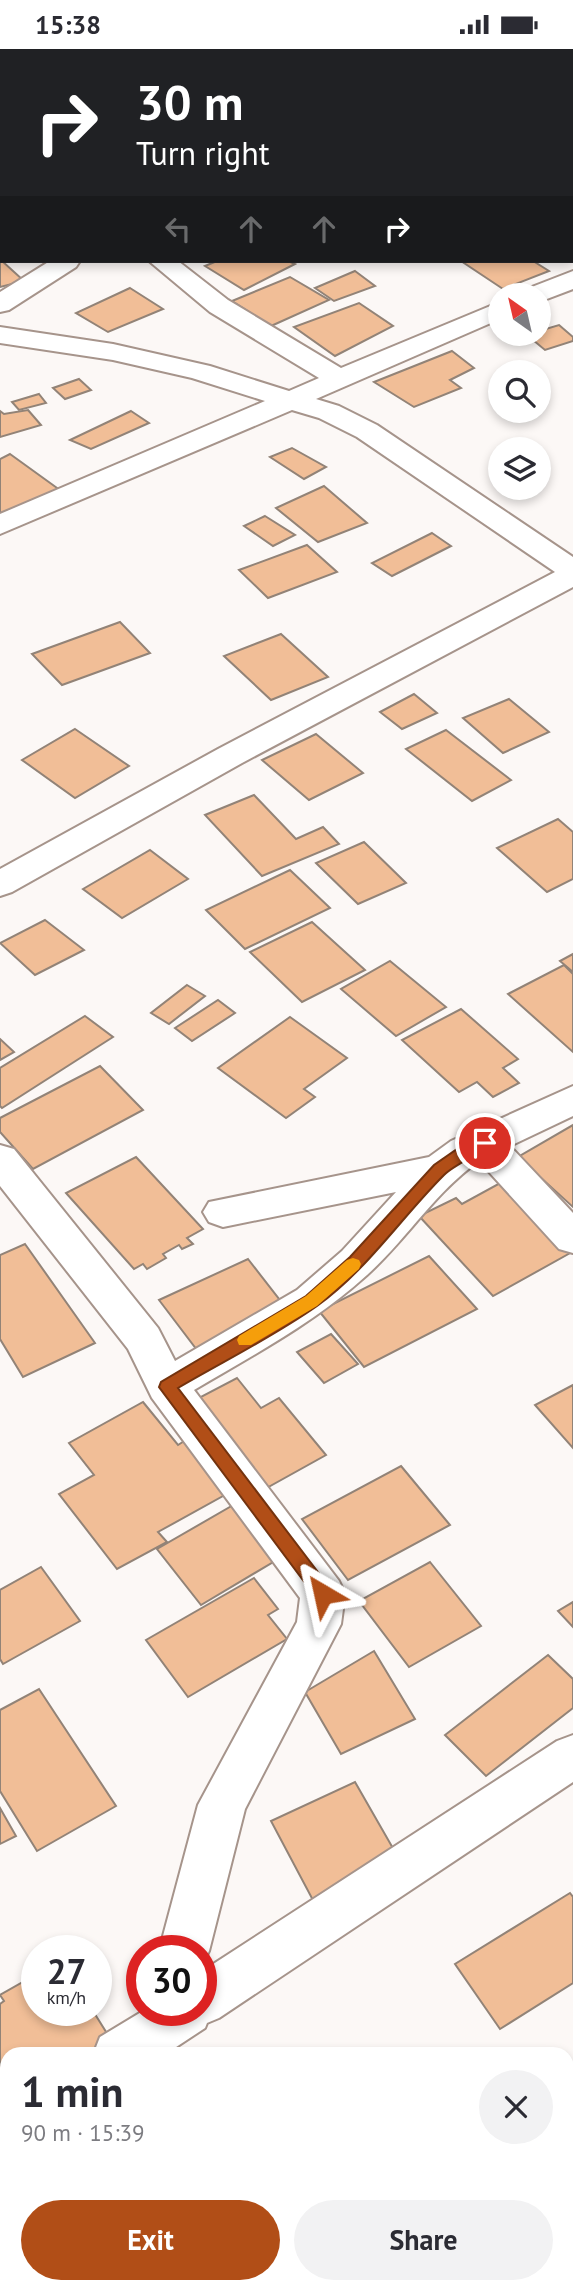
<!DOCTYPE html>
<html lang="en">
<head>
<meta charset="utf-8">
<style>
	:root { --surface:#fff; --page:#f2f2f3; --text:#2b2b33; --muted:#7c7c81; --accent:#b14e17 }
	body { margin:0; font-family:"PT Sans",sans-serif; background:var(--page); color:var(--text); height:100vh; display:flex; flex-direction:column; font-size:26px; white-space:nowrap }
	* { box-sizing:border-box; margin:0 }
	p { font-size:23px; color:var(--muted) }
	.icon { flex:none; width:38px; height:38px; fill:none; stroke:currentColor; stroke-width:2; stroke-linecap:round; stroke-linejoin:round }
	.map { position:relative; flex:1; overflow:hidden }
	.side { position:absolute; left:0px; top:1998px; width:574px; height:247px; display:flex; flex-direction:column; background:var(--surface); border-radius:21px 21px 0 0; box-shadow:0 4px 10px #0003 }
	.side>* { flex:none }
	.banner { position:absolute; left:0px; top:0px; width:574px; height:214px; box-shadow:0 4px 10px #0003; background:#202124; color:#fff; overflow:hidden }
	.needle { width:46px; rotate:326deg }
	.tools { position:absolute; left:488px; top:234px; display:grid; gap:14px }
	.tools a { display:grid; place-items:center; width:63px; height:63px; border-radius:50%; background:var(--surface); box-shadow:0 4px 10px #0003; font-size:35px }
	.speed { position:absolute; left:21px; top:1886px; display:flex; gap:14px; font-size:35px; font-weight:700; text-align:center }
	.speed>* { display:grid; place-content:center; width:91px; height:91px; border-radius:50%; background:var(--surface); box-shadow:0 4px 10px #0003; line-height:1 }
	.speed small { font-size:18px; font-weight:400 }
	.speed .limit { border:10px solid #d22; background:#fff; color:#111 }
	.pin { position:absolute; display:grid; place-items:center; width:60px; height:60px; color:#fff; margin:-30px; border:4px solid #fff; border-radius:50%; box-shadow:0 2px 7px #0007 }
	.me { position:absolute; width:77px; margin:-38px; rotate:324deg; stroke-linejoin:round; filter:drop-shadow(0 0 5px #0008) }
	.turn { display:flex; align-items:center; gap:24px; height:147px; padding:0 21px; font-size:32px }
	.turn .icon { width:91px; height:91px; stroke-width:2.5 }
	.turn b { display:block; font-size:49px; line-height:60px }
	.lanes { display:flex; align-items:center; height:66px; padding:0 21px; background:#0003; justify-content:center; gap:35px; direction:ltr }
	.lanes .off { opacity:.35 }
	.round { display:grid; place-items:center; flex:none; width:74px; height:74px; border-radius:37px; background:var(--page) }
	.head { display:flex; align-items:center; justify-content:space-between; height:119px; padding:0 21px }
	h1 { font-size:42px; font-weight:700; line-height:52px }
	.action { display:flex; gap:14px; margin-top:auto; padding:14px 21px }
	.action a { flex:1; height:80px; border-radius:42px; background:var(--accent); color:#fff; font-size:28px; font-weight:700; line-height:80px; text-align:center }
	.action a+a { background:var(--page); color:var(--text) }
	.status { display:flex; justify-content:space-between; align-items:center; height:49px; padding:0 35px; background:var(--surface); direction:ltr }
	.status svg { height:19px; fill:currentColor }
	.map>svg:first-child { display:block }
</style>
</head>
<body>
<div class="status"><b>15:38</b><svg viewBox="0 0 49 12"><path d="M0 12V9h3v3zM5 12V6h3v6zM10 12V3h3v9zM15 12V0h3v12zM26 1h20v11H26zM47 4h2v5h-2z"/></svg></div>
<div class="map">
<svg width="573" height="2245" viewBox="0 0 573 2245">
	<rect width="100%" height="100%" fill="#fcf8f6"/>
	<g fill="#f1be97" stroke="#928377" stroke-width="2">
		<path d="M415,0H476L479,2H410Z"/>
		<path d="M0,207L2,212L24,232L0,238Z"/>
		<path d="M217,212H288L295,215L244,241L205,217Z"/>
		<path d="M461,212H533L549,222L503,240Z"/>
		<path d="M355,222L375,237L334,252L315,239Z"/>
		<path d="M290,228L329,251L271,277L232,252Z"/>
		<path d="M130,239L163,260L108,283L76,264Z"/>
		<path d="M359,254L393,277L335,307L294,278Z"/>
		<path d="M559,276L573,288V292L545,301L527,286L539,285V282Z"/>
		<path d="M452,302L474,319L450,331L461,339L414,358L374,333Z"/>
		<path d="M79,330L91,341L65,350L53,339Z"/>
		<path d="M39,345L46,354L19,361L12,353Z"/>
		<path d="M28,361L41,376L0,388V362L4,365Z"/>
		<path d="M131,362L149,374L91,400L70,391Z"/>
		<path d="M292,399L326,418L304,430L270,408Z"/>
		<path d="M10,405L64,444L0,473V410Z"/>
		<path d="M324,437L367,474L318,493L276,459Z"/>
		<path d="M265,467L295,486L273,497L244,477Z"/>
		<path d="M432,484L451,497L392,527L372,514Z"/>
		<path d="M307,496L337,523L268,549L239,521Z"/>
		<path d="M120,573L150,604L62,636L32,605Z"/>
		<path d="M281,585L328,628L271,651L224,607Z"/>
		<path d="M414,645L437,664L402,680L380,663Z"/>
		<path d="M509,650L549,683L503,704L463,669Z"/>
		<path d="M75,680L129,717L75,749L22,711Z"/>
		<path d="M446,681L511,731L472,752L406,700Z"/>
		<path d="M316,685L363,724L309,751L262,711Z"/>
		<path d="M254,746L296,790L323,778L339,795L262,827L205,766Z"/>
		<path d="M558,770L573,783V830L547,843L497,799Z"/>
		<path d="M364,793L406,834L358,855L316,814Z"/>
		<path d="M150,801L188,830L122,869L83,840Z"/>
		<path d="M290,821L330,859L245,900L206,861Z"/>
		<path d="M45,871L84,901L35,926L0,894Z"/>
		<path d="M312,873L365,921L302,953L250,903Z"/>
		<path d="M573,905V923L560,912Z"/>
		<path d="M390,912L446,958L396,987L341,940Z"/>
		<path d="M564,916L573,925V1003L508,945Z"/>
		<path d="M187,936L205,947L169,975L151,964Z"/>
		<path d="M218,951L235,964L192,992L175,979Z"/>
		<path d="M461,960L518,1010L503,1019L519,1034L493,1048L477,1033L459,1043L402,991Z"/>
		<path d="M85,967L113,988L2,1059L0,1057V1019Z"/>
		<path d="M290,968L347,1009L304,1040L315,1048L286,1069L218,1019Z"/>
		<path d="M0,990L14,1003L0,1011Z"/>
		<path d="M100,1017L143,1061L33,1120L0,1083V1069Z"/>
		<path d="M573,1076V1158L518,1108Z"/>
		<path d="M136,1108L203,1180L187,1189L193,1195L182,1200L179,1196L163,1205L166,1209L147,1220L143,1215L134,1220L66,1144Z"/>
		<path d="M502,1133L572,1203L493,1247L419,1167L456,1149L462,1155Z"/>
		<path d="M25,1195L95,1294L23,1328L0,1290V1206Z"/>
		<path d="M429,1207L477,1260L364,1318L319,1262Z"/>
		<path d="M248,1210L286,1259L197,1301L159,1251Z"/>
		<path d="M331,1285L358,1315L324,1334L297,1303Z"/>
		<path d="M237,1329L261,1359L279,1349L326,1406L263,1441L193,1352Z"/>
		<path d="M573,1336V1399L535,1356Z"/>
		<path d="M143,1353L178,1396L189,1389L232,1442L158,1483L167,1493L117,1520L59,1445L94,1426L69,1394Z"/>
		<path d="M401,1417L450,1476L348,1531L302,1470Z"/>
		<path d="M235,1455L280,1509L201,1556L157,1500Z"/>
		<path d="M430,1513L481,1577L409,1618L359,1552Z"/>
		<path d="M41,1518L80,1572L3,1615L0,1610V1541Z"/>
		<path d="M254,1529L278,1560L268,1566L287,1590L188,1648L146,1591Z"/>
		<path d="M573,1553V1578L558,1562Z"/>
		<path d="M374,1602L415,1670L341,1705L305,1643Z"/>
		<path d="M548,1606L573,1630V1659L486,1727L445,1686Z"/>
		<path d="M39,1640L116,1757L37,1802L0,1742V1661Z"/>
		<path d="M355,1733L402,1815L315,1855L271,1772Z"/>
		<path d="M0,1759L16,1787L0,1795Z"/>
		<path d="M570,1844L573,1848V1934L500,1980L455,1915Z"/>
		<path d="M37,1925V1962H93L113,1994L94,2006H7V2057L0,2061V1955L4,1952L0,1946Z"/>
		<path d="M567,2048L573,2055V2106L567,2111Z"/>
		<path d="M187,2238H219L224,2245H177Z"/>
	</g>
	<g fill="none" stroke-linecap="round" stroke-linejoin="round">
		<g stroke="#a6948b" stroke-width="4">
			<g id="minor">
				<path d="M554,0H573V7L572,2H553Z"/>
				<rect x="0" y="133" width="2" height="14"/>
				<path d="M50,212H80L76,218L9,261L0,263V243Z"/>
				<path d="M149,212H178L228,251L341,319L500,253V270L316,350L339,357L377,376L573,508V538L242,714L12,843L0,847V820L218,700L555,523L357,388L319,369L292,361L0,485V465L265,352L192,329L113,311L0,294V278L113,295L210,317L289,342L319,329L210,263Z"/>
				<path d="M573,222V240L539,253V247H520L524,241Z"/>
				<path d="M573,1037V1067L510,1097L573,1164V1204L559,1200L479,1112C435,1143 407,1190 367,1226C314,1274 255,1305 194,1341L339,1532L345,1545L341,1575L245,1760L209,1902L201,1919V1902H159L198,1756L297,1573L300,1549L152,1349L128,1300L0,1137V1096L14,1100L158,1279L175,1312L297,1241L342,1202L396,1143L223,1178L209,1173L203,1163L209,1153L429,1108L451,1092Z"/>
				<path d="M573,1686V1733L219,1969L207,1974L205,1979L164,2006H93L100,1988L143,1962H201V1923L557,1692Z"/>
				<path d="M7,2048V2101L0,2104V2051Z"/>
			</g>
		</g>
		<use href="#minor" fill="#fff" fill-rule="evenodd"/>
	</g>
	<path fill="#b14e17" stroke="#73330f" stroke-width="2" d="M485,1088L492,1094C488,1101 455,1115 444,1126C401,1169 367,1221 317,1257C273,1288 224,1312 178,1339L330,1539L332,1545L330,1550L323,1553L317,1550L159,1338L161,1333L306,1247L350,1208L434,1116L460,1098Z"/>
	<path fill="#f59e0b" d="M353,1209L359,1211L361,1215L359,1220L317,1257L251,1296H239L237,1291L239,1287L306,1247L347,1211Z"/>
</svg>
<div class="tools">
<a><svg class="needle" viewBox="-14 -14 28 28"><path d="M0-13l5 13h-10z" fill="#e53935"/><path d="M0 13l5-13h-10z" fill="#7c7c81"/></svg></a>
<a><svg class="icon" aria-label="search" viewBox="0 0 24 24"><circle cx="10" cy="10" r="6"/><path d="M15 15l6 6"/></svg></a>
<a><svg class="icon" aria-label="layers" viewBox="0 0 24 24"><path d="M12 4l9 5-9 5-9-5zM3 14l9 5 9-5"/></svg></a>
</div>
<div class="speed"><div>27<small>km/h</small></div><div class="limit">30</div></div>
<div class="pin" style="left:485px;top:1094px;background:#d93025"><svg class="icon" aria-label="arrive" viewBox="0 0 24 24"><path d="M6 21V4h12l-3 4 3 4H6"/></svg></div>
<svg class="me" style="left:323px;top:1545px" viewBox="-20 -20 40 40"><path d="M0-17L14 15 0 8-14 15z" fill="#b14e17" stroke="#fff" stroke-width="4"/></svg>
<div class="banner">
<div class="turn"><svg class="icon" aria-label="right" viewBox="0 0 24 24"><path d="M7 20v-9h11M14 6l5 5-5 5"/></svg><div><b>30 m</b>Turn right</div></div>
<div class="lanes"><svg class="icon off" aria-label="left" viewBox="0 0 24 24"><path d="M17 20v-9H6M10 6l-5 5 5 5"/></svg><svg class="icon off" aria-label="ahead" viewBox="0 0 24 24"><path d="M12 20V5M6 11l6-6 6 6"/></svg><svg class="icon off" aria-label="ahead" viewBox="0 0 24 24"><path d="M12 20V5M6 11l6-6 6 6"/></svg><svg class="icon" aria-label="right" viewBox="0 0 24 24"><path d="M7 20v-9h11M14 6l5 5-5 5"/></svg></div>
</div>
<section class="side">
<div class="head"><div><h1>1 min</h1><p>90 m · 15:39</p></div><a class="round"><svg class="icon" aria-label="close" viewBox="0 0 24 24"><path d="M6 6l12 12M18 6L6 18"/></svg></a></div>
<div class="action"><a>Exit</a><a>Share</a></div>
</section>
</div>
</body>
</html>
